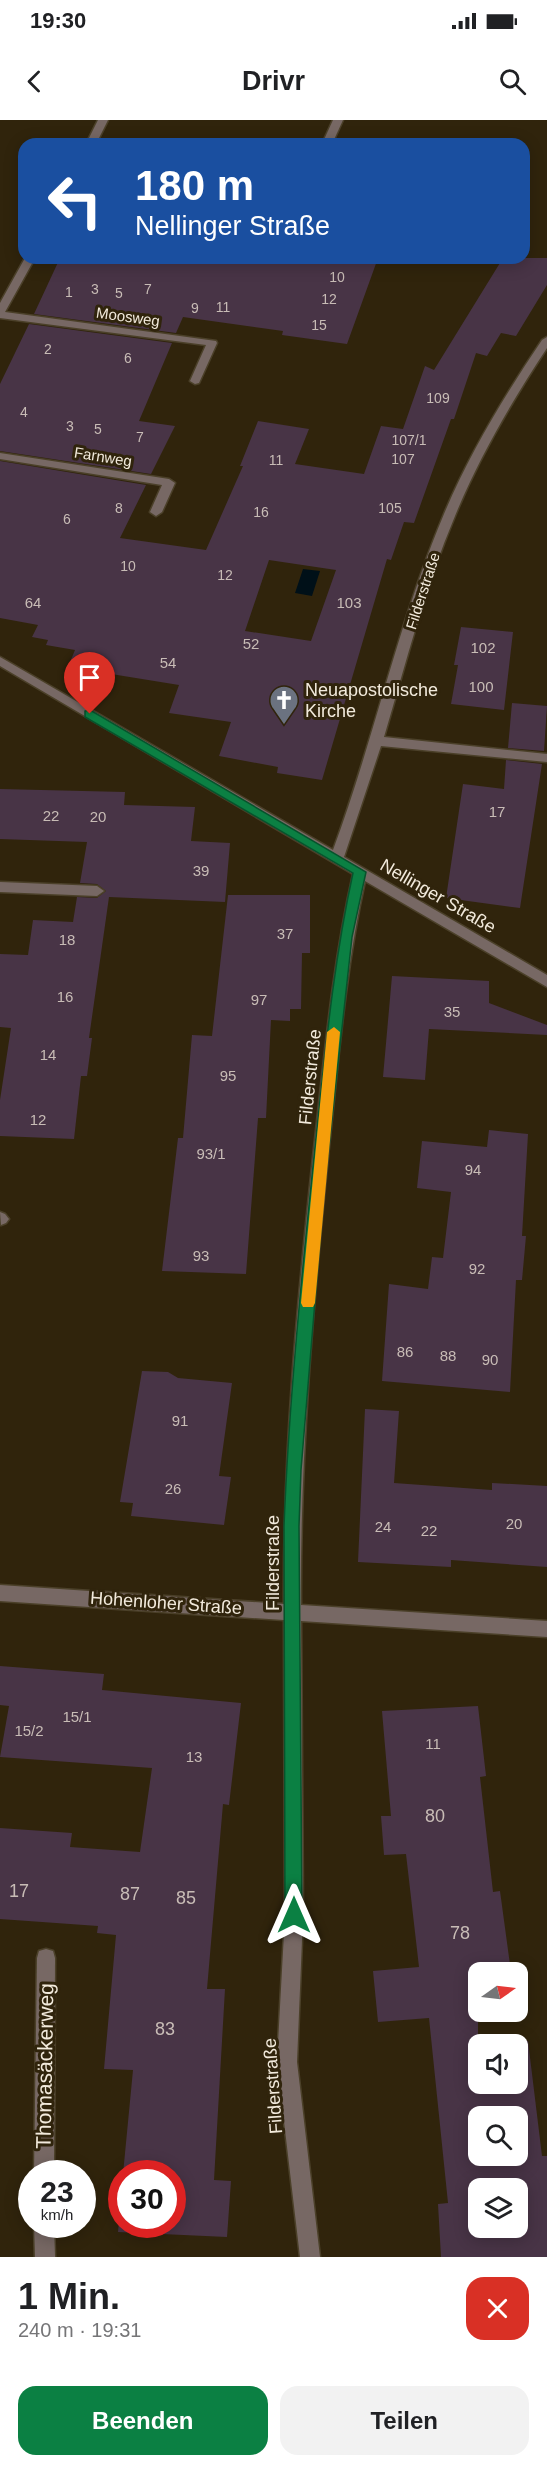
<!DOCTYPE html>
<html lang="de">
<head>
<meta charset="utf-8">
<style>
	:root { --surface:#fff; --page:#f2f2f2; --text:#202124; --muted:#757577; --accent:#0b8043 }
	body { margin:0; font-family:Arial,sans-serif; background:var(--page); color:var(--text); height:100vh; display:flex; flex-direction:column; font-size:22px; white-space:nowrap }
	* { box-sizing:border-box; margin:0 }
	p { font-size:20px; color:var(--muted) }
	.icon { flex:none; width:33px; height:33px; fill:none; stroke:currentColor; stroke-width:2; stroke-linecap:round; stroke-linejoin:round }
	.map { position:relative; height:2137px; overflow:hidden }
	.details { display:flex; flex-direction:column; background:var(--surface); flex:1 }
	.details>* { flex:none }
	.hud { position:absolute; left:18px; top:18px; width:512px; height:126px; border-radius:18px; box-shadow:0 3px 15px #0003; background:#1a4fa0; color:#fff; overflow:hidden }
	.needle { width:39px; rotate:76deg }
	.buttons { position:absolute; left:468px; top:1842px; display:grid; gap:12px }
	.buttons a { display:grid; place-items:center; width:60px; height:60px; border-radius:12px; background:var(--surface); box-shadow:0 3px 15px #0003; font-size:30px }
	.speed { position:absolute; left:18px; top:2040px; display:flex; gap:12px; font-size:30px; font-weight:700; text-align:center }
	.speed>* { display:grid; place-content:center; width:78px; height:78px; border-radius:50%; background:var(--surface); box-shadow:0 3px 15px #0003; line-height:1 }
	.speed small { font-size:15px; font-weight:400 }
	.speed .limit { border:9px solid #d22; background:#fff; color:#111 }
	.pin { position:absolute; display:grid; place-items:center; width:51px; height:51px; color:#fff; margin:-62px -26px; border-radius:50% 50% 50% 0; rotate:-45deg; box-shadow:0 0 6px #0007 }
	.pin .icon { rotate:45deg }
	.me { position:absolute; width:66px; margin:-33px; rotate:0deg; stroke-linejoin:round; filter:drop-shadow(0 0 4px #0008) }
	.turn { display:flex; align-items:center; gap:21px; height:126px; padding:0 18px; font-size:27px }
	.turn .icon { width:78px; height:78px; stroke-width:2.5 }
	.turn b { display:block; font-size:42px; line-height:51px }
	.round { display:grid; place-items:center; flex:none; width:63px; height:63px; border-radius:18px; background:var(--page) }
	.headline { display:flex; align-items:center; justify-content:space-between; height:102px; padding:0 18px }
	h1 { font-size:36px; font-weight:700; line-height:45px }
	.primary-button { display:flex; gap:12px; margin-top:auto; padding:12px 18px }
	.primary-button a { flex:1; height:69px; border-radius:18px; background:var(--accent); color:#fff; font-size:24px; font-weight:700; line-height:69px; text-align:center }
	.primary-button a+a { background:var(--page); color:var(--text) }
	.status { display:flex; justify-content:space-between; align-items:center; height:42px; padding:0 30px; background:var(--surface); direction:ltr }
	.status svg { height:16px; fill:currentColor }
	header { display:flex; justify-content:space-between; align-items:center; height:78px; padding:0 18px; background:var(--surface); font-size:27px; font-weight:700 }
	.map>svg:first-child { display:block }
</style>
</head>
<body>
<div class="status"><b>19:30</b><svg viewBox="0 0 49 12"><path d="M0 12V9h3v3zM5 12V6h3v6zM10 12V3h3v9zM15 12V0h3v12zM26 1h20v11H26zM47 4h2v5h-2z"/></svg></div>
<header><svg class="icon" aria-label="back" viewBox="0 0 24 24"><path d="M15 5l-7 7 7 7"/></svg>Drivr<svg class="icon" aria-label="search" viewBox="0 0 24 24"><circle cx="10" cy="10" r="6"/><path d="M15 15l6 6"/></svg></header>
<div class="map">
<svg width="547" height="2137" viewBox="0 0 547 2137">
	<rect width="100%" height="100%" fill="#30240c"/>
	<path fill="#001018" d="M303,449L320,451L312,476L295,473Z"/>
	<g fill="#483446" fill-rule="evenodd">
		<path d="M60,138H378L347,224L282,215L283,211L183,197L176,213L34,194Z"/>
		<path d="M503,138H547V165L516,216L501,213L487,236L476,233L454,299H451L414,403L404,402L391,440L387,439L322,660L277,653L278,647L219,636L231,602L169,593L179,565L68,547L75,530L46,525L48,520L32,517L38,505L0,498V341L146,365L120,418L206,430L243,346H240L258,301L309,309L295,344L364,354L381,306L403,309L425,246L434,250ZM269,440L336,450L311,521L245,511Z"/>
		<path d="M29,204L172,223L139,301L175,306L151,354L0,331V264Z"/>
		<path d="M461,507L513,512L504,590L451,584L458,545H454Z"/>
		<path d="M512,583L547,586L544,631L508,628Z"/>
		<path d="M506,640L542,644L520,788L446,778L463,664L504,669Z"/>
		<path d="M0,669L125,672L124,685L195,687L191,721L230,723L225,782L109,777L89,918H92L87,956H81L74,1019L0,1016V980L11,908L0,907V834L28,835L33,800L73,802L77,777L97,778L106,771L97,764L80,763L87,722L0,719Z"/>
		<path d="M228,775H310V833H302L301,889H290V901L271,900L266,998H258L246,1154L162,1151L178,1018H183L192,915L212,916Z"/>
		<path d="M392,856L489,861V883L547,905V915L429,909L425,960L383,957Z"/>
		<path d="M489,1010L528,1014L522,1116H526L522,1160H516L510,1272L382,1261L389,1164L428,1169L432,1137L443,1138L451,1072L417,1068L422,1021L487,1027Z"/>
		<path d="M142,1251L168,1252L178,1258L232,1263L219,1356L231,1357L224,1405L131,1396L133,1383L120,1382Z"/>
		<path d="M365,1289L399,1291L394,1363L492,1370V1363L547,1366V1447L451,1440V1447L358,1442Z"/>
		<path d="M0,1546L104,1554L102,1570L241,1583L229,1685L223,1684L207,1869H225L214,2060L231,2061L227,2117L118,2112L122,2071V2104H172V2054H123L133,1950L104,1949L116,1815L97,1813L98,1806L0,1799V1708L72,1713L70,1727L140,1732L152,1648L0,1637L9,1586L0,1585Z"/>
		<path d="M478,1586L486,1656L480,1657L493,1772L500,1771L511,1852H478V1923L528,1921L542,2036H547V2137H441L438,2084L448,2083L429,1898L378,1902L373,1851L419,1847L406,1734L384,1735L381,1696H391L382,1591ZM478,1924H518V1964H478ZM478,1996H518V2036H478ZM478,2068H518V2108H478Z"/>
	</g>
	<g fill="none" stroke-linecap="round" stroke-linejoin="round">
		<g stroke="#4b4029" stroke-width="3">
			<g id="street">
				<path d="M98,0H108L96,24H86Z"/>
				<path d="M333,0H343L332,24H322Z"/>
				<path d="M25,138H35L5,192L216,221L217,223L199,263L195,264L190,261L206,225L0,198V183Z"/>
				<path d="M547,217V228C512,281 479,337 455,396C425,467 406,543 384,617L547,634V642L381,626L344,737L547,855V867L365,761C345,852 338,944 328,1036C313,1185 300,1335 301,1485L547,1501V1517L301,1501L303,1795L297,1942L320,2137H300L277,1942L285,1795L284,1500L0,1481V1465L284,1484C283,1334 297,1185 313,1037C324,942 332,847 353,754L0,546V537L333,730C374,620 398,503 444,394C470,332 505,275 542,220Z"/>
				<path d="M0,333L169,359L175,363L162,392L156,396L150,392L162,365L0,339Z"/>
				<path d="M0,762L97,766L104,771L97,776L0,772Z"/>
				<path d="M0,1092L5,1094L9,1099L6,1103L1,1105Z"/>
				<path d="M46,1829L53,1831L55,1838L54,2054H34L37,1838L39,1831Z"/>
				<path d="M34,2104H54L55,2137H35Z"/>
			</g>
		</g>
		<use href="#street" fill="#776864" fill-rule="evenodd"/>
	</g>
	<path fill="#0b8043" stroke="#07532c" stroke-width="1.5" d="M90,590L366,752L352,817L324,1072L301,1350L299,1406L302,1795L300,1801L294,1804L288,1801L285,1795L284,1406C289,1280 302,1153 315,1027C325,935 333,844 353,753L85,597V591Z"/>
	<path fill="#f59e0b" d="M334,907L340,912L315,1183L313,1187H303L301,1183L327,912Z"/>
	<defs>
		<g id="church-pin" transform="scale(1.5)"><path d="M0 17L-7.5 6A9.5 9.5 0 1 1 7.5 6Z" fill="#6b7280" stroke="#30240c"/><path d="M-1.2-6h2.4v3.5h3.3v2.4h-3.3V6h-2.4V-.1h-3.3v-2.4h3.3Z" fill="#fff"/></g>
	</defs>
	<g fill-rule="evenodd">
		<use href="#church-pin" x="284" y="580"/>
	</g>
	<g text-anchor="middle" stroke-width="6" stroke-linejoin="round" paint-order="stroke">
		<g font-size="14" fill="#c8bcb6">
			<text x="337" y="162">10</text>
			<text x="95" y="174">3</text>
			<text x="148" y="174">7</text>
			<text x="69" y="177">1</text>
			<text x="119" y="178">5</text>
			<text x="329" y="184">12</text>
			<text x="223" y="192">11</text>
			<text x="195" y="193">9</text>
			<text x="319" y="210">15</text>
			<text x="48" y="234">2</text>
			<text x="128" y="243">6</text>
			<text x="438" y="283">109</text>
			<text x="24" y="297">4</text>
			<text x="70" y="311">3</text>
			<text x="98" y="314">5</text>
			<text x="140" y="322">7</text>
			<text x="409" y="325">107/1</text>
			<text x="403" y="344">107</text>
			<text x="276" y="345">11</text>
			<text x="119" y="393">8</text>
			<text x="390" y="393">105</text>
			<text x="261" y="397">16</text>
			<text x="67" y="404">6</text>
			<text x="128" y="451">10</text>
			<text x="225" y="460">12</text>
		</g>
		<g font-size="15" fill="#f2eadc" stroke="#30240c">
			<text transform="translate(128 197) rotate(8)" y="5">Moosweg</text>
			<text transform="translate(103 337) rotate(9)" y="5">Farnweg</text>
			<text transform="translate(423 471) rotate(-72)" y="5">Filderstraße</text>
		</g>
		<g font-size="15" fill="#c8bcb6">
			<text x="33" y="488">64</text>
			<text x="349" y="488">103</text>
			<text x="251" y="529">52</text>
			<text x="483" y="533">102</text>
			<text x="168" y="548">54</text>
			<text x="481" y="572">100</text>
			<text x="497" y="697">17</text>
			<text x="51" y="701">22</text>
			<text x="98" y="702">20</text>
			<text x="201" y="756">39</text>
			<text x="285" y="819">37</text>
			<text x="67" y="825">18</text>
			<text x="65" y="882">16</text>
			<text x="259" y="885">97</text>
			<text x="452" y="897">35</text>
			<text x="48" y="940">14</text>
			<text x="228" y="961">95</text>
			<text x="38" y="1005">12</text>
			<text x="211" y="1039">93/1</text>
			<text x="473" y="1055">94</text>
			<text x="201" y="1141">93</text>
			<text x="477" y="1154">92</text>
			<text x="405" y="1237">86</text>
			<text x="448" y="1241">88</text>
			<text x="490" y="1245">90</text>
			<text x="180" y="1306">91</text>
			<text x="173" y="1374">26</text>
			<text x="514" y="1409">20</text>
			<text x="383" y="1412">24</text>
			<text x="429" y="1416">22</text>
			<text x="77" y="1602">15/1</text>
			<text x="29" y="1616">15/2</text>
			<text x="433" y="1629">11</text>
			<text x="194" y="1642">13</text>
		</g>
		<g font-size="18" fill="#f2eadc" stroke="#30240c" text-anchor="start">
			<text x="305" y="576">Neuapostolische<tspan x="305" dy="21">Kirche</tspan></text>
		</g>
		<g font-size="18" fill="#f2eadc" stroke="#30240c">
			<text transform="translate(438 776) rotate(30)" y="6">Nellinger Straße</text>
			<text transform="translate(310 957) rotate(-84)" y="6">Filderstraße</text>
			<text transform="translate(273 1443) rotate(-90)" y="6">Filderstraße</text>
			<text transform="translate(166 1483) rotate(4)" y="6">Hohenloher Straße</text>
			<text transform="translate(273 1966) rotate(-94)" y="6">Filderstraße</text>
		</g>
		<g font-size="18" fill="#c8bcb6">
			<text x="435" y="1702">80</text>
			<text x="19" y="1777">17</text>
			<text x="130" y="1780">87</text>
			<text x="186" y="1784">85</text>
			<text x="460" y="1819">78</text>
			<text x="165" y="1915">83</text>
		</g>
		<g font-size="21" fill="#f2eadc" stroke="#30240c">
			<text transform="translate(45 1946) rotate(-89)" y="7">Thomasäckerweg</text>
		</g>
	</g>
</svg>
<div class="buttons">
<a><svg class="needle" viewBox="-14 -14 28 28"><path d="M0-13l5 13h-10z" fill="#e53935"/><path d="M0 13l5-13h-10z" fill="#757577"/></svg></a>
<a><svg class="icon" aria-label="sound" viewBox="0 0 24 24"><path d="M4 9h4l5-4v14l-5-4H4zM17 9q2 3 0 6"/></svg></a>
<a><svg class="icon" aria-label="search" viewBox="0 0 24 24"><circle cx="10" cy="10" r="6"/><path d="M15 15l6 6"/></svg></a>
<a><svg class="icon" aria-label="layers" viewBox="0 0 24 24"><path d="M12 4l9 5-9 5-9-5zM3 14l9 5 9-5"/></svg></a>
</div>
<div class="speed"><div>23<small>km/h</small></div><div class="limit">30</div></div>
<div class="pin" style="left:90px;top:594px;background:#d93025"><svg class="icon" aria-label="arrive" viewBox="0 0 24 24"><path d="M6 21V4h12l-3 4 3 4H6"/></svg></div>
<svg class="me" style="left:294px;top:1795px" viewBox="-20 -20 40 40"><path d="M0-17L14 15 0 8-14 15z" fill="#0b8043" stroke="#fff" stroke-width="4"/></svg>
<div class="hud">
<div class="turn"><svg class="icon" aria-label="left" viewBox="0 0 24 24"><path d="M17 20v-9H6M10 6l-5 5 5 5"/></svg><div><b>180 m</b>Nellinger Straße</div></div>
</div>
</div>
<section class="details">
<div class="headline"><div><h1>1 Min.</h1><p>240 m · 19:31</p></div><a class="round" style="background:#d93025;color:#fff"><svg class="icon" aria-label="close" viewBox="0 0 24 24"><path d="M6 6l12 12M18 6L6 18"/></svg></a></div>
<div class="primary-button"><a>Beenden</a><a>Teilen</a></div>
</section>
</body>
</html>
